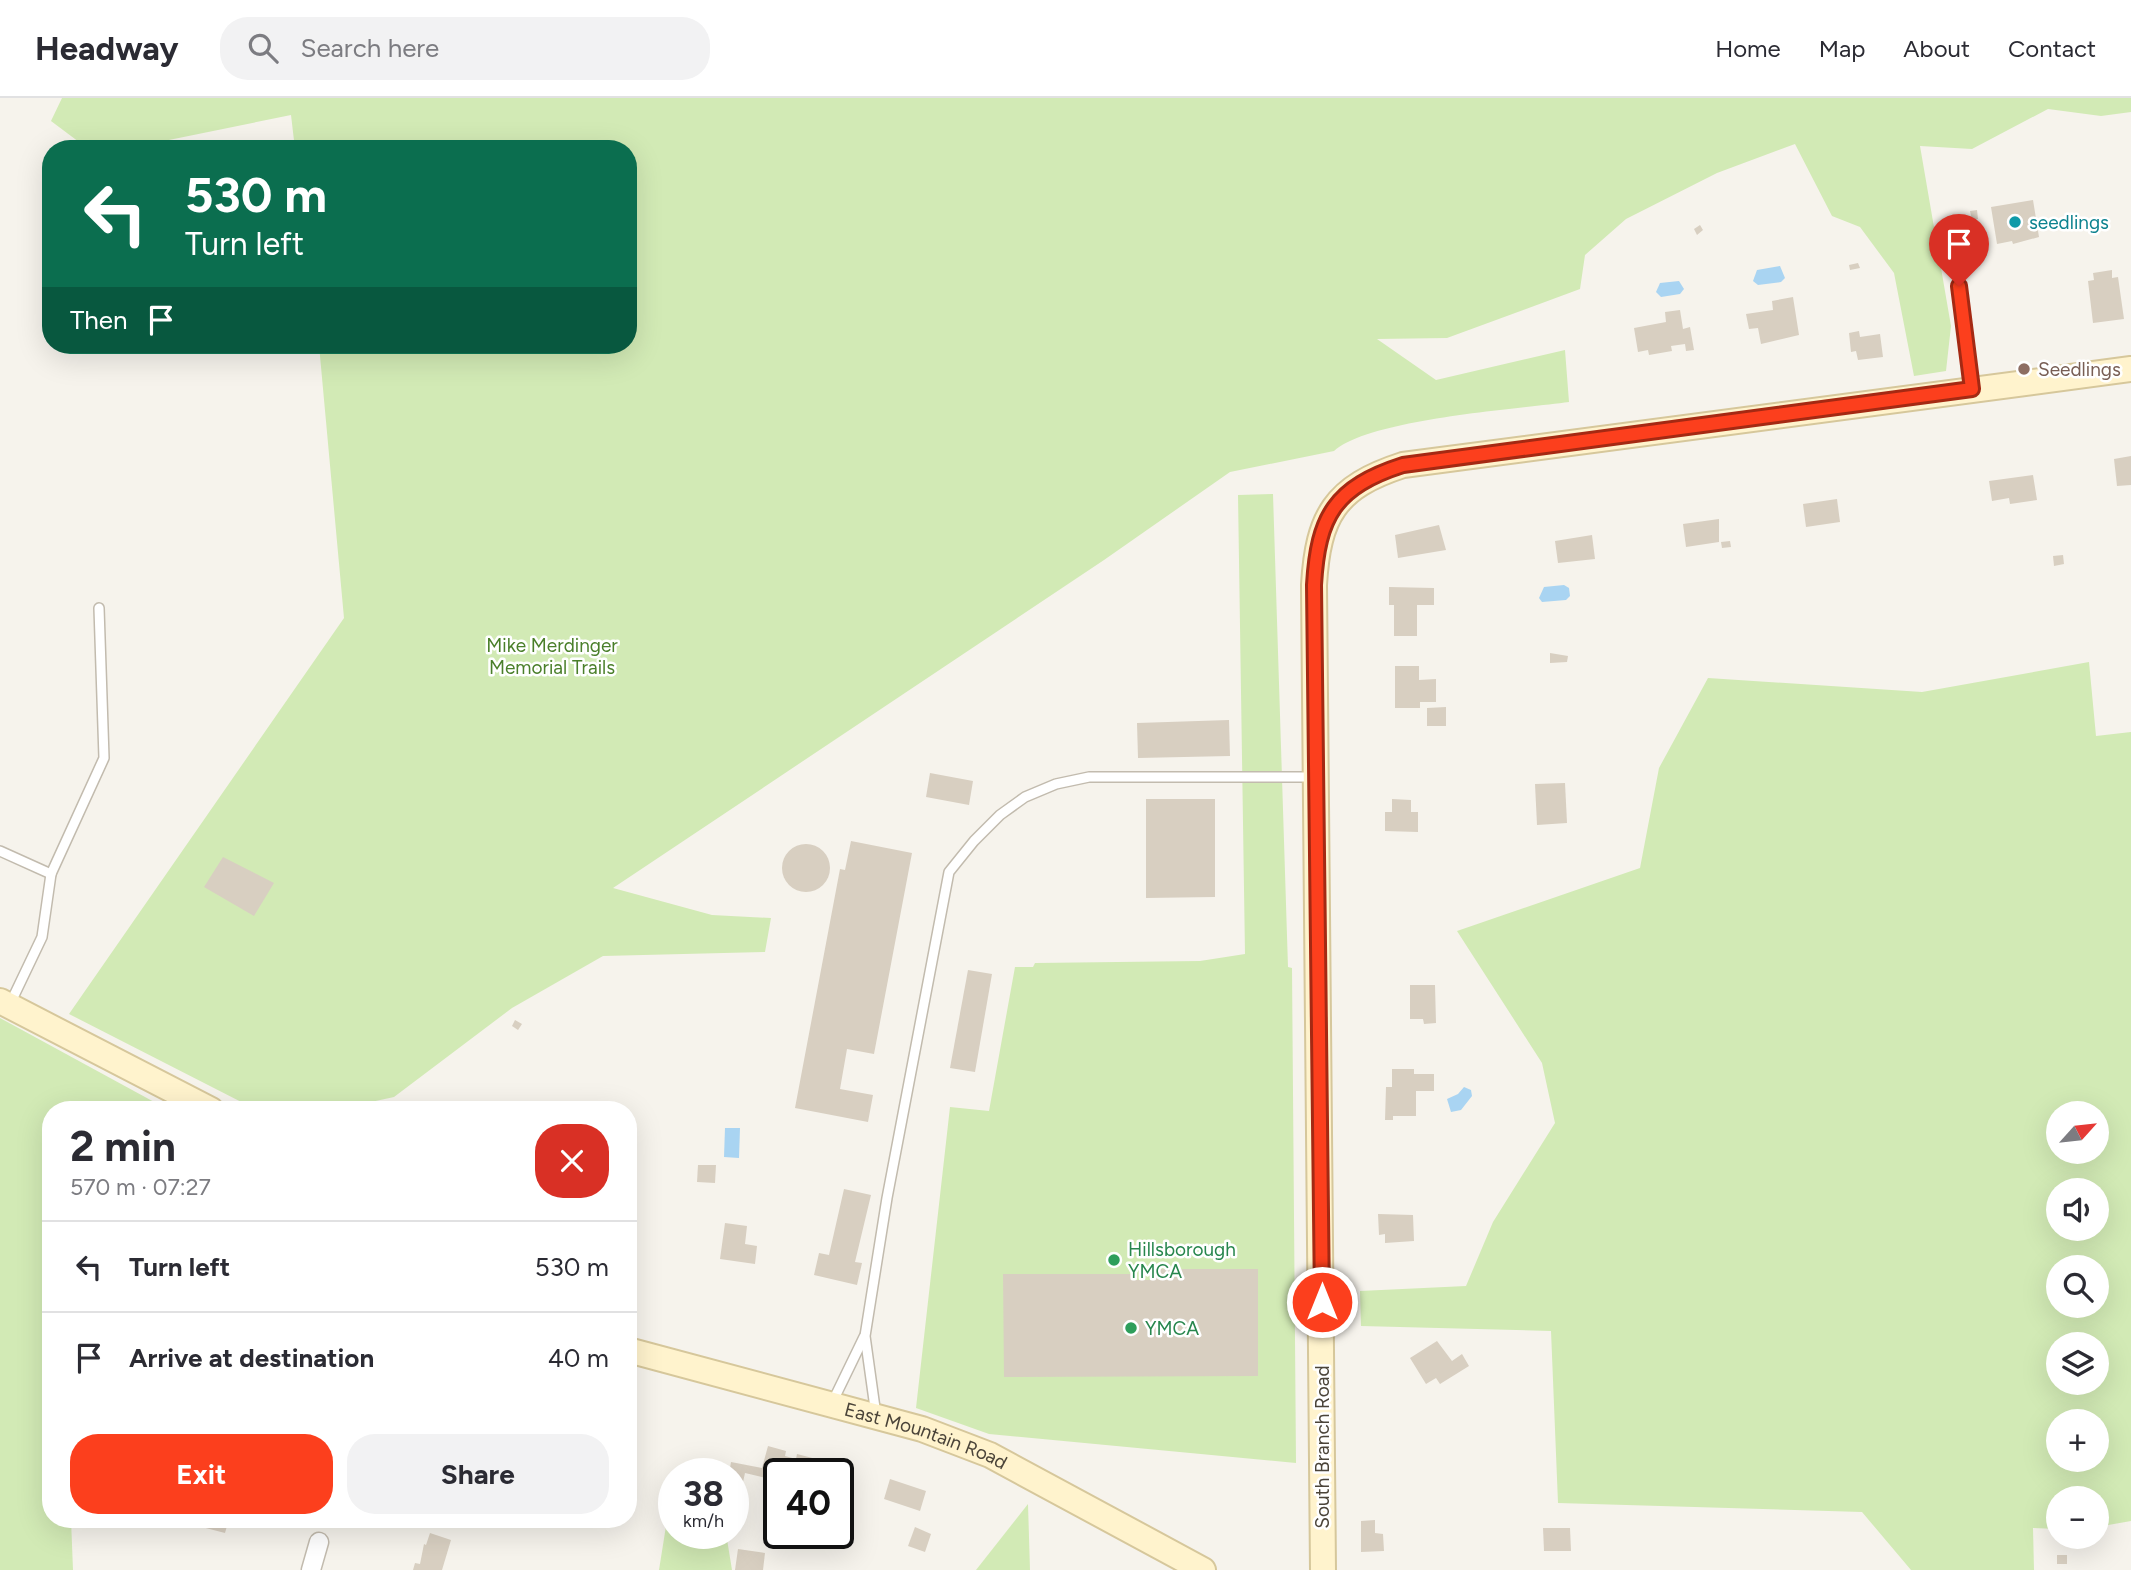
<!DOCTYPE html>
<html lang="en">
<head>
<meta charset="utf-8">
<style>
	:root { --surface:#fff; --page:#f2f2f3; --text:#2b2b33; --muted:#7c7c81; --line:#e1e1e2; --accent:#fc3f1d }
	body { margin:0; font-family:Figtree,sans-serif; background:var(--page); color:var(--text); height:100vh; display:flex; flex-direction:column; font-size:26px; white-space:nowrap }
	* { box-sizing:border-box; margin:0 }
	p { font-size:23px; color:var(--muted) }
	.icon { flex:none; width:38px; height:38px; fill:none; stroke:currentColor; stroke-width:2; stroke-linecap:round; stroke-linejoin:round }
	.map { position:relative; flex:1; overflow:hidden }
	.side { position:absolute; left:42px; top:1003px; width:595px; height:427px; display:flex; flex-direction:column; background:var(--surface); border-radius:28px; box-shadow:0 7px 28px #0002 }
	.side>* { flex:none }
	.banner { position:absolute; left:42px; top:42px; width:595px; height:214px; border-radius:28px; box-shadow:0 7px 28px #0002; background:#0b6e4f; color:#fff; overflow:hidden }
	.needle { width:46px; rotate:63deg }
	.tools { position:absolute; left:2046px; top:1003px; display:grid; gap:14px }
	.tools a { display:grid; place-items:center; width:63px; height:63px; border-radius:50%; background:var(--surface); box-shadow:0 7px 28px #0002; font-size:35px }
	.speed { position:absolute; left:658px; top:1360px; display:flex; gap:14px; font-size:35px; font-weight:700; text-align:center }
	.speed>* { display:grid; place-content:center; width:91px; height:91px; border-radius:50%; background:var(--surface); box-shadow:0 7px 28px #0002; line-height:1 }
	.speed small { font-size:18px; font-weight:400 }
	.speed .limit { border:4px solid #111; border-radius:10px; background:#fff; color:#111 }
	.pin { position:absolute; display:grid; place-items:center; width:60px; height:60px; color:#fff; margin:-72px -30px; border-radius:50% 50% 50% 0; rotate:-45deg; box-shadow:0 0 7px #0007 }
	.pin .icon { rotate:45deg }
	.me { position:absolute; width:77px; margin:-38px; rotate:0deg; stroke-linejoin:round; filter:drop-shadow(0 0 5px #0008) }
	.turn { display:flex; align-items:center; gap:24px; height:147px; padding:0 28px; font-size:32px }
	.turn .icon { width:91px; height:91px; stroke-width:2.5 }
	.turn b { display:block; font-size:49px; line-height:60px }
	.then { display:flex; align-items:center; height:66px; padding:0 28px; background:#0003; gap:14px; font-size:26px }
	.round { display:grid; place-items:center; flex:none; width:74px; height:74px; border-radius:28px; background:var(--page) }
	.overview { display:flex; align-items:center; justify-content:space-between; height:119px; padding:0 28px }
	h1 { font-size:42px; font-weight:700; line-height:52px }
	.action { display:flex; gap:14px; margin-top:auto; padding:14px 28px }
	.action a { flex:1; height:80px; border-radius:28px; background:var(--accent); color:#fff; font-size:28px; font-weight:700; line-height:80px; text-align:center }
	.action a+a { background:var(--page); color:var(--text) }
	ul { padding:0; list-style:none }
	li { display:flex; align-items:center; gap:21px; height:91px; padding:0 28px; border-top:2px solid var(--line) }
	li div { flex:1 }
	li b { display:block; font-size:26px }
	li em { font-style:normal }
	header { display:flex; align-items:center; gap:42px; box-sizing:border-box; height:98px; padding:0 35px; background:var(--surface); border-bottom:2px solid var(--line) }
	header strong { font-size:33px }
	nav { display:flex; gap:38px; margin-inline-start:auto; font-size:24px }
	.search { width:490px; height:63px; background:var(--page); display:flex; align-items:center; gap:18px; box-sizing:border-box; padding:0 24px; border-radius:28px; color:var(--muted); font-size:26px }
	.map>svg:first-child { display:block }
</style>
</head>
<body>
<header>
<strong>Headway</strong>
<div class="search"><svg class="icon" aria-label="search" viewBox="0 0 24 24"><circle cx="10" cy="10" r="6"/><path d="M15 15l6 6"/></svg>Search here</div>
<nav><a>Home</a><a>Map</a><a>About</a><a>Contact</a></nav>
</header>
<div class="map">
<svg width="2131" height="1472" viewBox="0 0 2131 1472">
	<rect width="100%" height="100%" fill="#f6f3ec"/>
	<g fill="#d2eab5" fill-rule="evenodd">
		<path d="M62,0H2131V14L2101,18L2048,11L1972,51L1920,48L1951,228L1946,273L1914,278L1894,175L1860,129L1832,118L1795,46L1717,75L1626,121L1585,157L1580,191L1447,240L1377,241L1436,282L1565,252L1569,304C1517,311 1369,321 1334,353L1230,374L1104,462L613,790L712,817L771,820L765,854L603,858L512,910L394,999L371,1004L362,1012L255,1011L69,916L344,520L319,247H628V51H295L291,17L164,43L79,44L51,23Z"/>
		<path d="M1273,396L1288,869L1292,870L1296,1365L989,1336L916,1310L950,1009L989,1013L1015,869H1033L1035,865L1200,863L1245,856L1238,397Z"/>
		<path d="M2089,564L2096,638L2131,634V1423L2097,1429L2096,1400H2058V1431L2033,1430L2034,1472H1911L1862,1414L1558,1405L1551,1233L1361,1228L1360,1193L1466,1188L1493,1124L1555,1025L1542,965L1457,833L1640,770L1659,670L1708,580L1922,594ZM2058,1015H2096V1054H2058ZM2058,1092H2096V1130H2058ZM2058,1169H2096V1208H2058ZM2058,1246H2096V1284H2058ZM2058,1323H2096V1362H2058Z"/>
		<path d="M0,920L167,1011L51,1012V1421H71L73,1472H0Z"/>
		<path d="M670,1403L674,1404V1435H726L732,1472H659Z"/>
		<path d="M1028,1406L1030,1472H976Z"/>
	</g>
	<g fill="#a9d4f2">
		<path d="M1780,168L1785,180L1781,184L1758,187L1753,183L1757,172Z"/>
		<path d="M1679,183L1684,191L1680,196L1661,199L1656,194L1660,185Z"/>
		<path d="M1564,487L1569,490L1570,498L1566,502L1542,504L1539,500L1544,489Z"/>
		<path d="M1464,989L1471,992L1472,998L1461,1012L1451,1014L1447,1001L1458,996Z"/>
		<path d="M725,1030H740L739,1060L724,1059Z"/>
	</g>
	<g fill="#d8cfc1">
		<path d="M2033,102L2039,139L2013,146L2012,143L1997,146L1991,109Z"/>
		<path d="M1977,112L1978,121L1972,122L1970,113Z"/>
		<path d="M1700,127L1703,132L1697,137L1694,131Z"/>
		<path d="M1858,165L1860,170L1850,172L1849,167Z"/>
		<path d="M2112,172V180L2118,179L2124,221L2093,225L2088,183L2094,182L2093,175Z"/>
		<path d="M1793,199L1799,237L1761,246L1758,230L1749,231L1746,216L1773,212L1772,203Z"/>
		<path d="M1680,212L1683,231L1690,229L1694,252L1686,253L1685,246L1671,248L1672,253L1649,257L1648,252L1638,254L1634,230L1666,224L1665,214Z"/>
		<path d="M1859,233L1860,239L1880,236L1883,259L1858,262L1856,253L1851,254L1849,235Z"/>
		<path d="M2131,358V387L2117,388L2114,361Z"/>
		<path d="M2033,377L2037,402L2010,406L2009,400L1992,403L1989,383Z"/>
		<path d="M1837,401L1840,424L1806,429L1803,406Z"/>
		<path d="M1719,421V444L1686,449L1683,426Z"/>
		<path d="M1439,427L1446,452L1398,460L1395,437Z"/>
		<path d="M1592,437L1595,461L1558,465L1555,443Z"/>
		<path d="M1730,443L1731,449L1722,450L1721,444Z"/>
		<path d="M2063,457L2064,466L2054,468L2053,458Z"/>
		<path d="M1389,489L1434,490V507H1417V538H1394V507H1389Z"/>
		<path d="M1550,555L1568,558L1567,564L1550,565Z"/>
		<path d="M1395,568H1419V582L1436,581V604H1420V610H1395Z"/>
		<path d="M1446,609V628H1427V610Z"/>
		<path d="M1229,622L1230,658L1138,660L1137,625Z"/>
		<path d="M930,675L973,683L969,707L926,699Z"/>
		<path d="M1565,685L1567,725L1537,727L1535,686Z"/>
		<path d="M1146,701H1215V799L1146,800Z"/>
		<path d="M1392,701L1411,702V714H1418V734L1385,733V714H1392Z"/>
		<path d="M851,743L912,755L874,956L847,951L840,991L873,997L868,1024L795,1010L840,771L845,772Z"/>
		<circle cx="806" cy="770" r="24"/>
		<path d="M223,759L274,785L254,818L204,789Z"/>
		<path d="M968,872L992,876L975,974L950,970Z"/>
		<path d="M1410,887H1435L1436,925L1424,926L1423,921H1410Z"/>
		<path d="M515,922L522,926L518,932L512,928Z"/>
		<path d="M1392,971H1414V976H1434V993H1416V1018H1393V1022H1385L1386,989H1392Z"/>
		<path d="M434,1004L446,1012H429Z"/>
		<path d="M698,1067H716L715,1085L697,1084Z"/>
		<path d="M844,1091L871,1097L855,1164L862,1165L857,1187L814,1177L819,1155L829,1157Z"/>
		<path d="M1378,1116L1413,1117L1414,1143L1385,1145V1136L1379,1137Z"/>
		<path d="M725,1125L747,1128L745,1146L757,1148L755,1166L720,1161Z"/>
		<path d="M1151,1171H1258V1278L1004,1279L1003,1176H1132L1133,1182H1151Z"/>
		<path d="M1437,1243L1452,1263L1462,1256L1469,1268L1440,1286L1436,1280L1426,1286L1410,1260Z"/>
		<path d="M768,1348L786,1353L785,1358L796,1361L797,1356L820,1362L816,1376H779V1378L768,1375L766,1380L745,1375L743,1384L733,1382V1376H729L731,1364L762,1370Z"/>
		<path d="M890,1381L926,1393L920,1413L884,1401Z"/>
		<path d="M200,1421H229L225,1435L198,1428Z"/>
		<path d="M1375,1422V1435L1383,1436L1384,1453L1361,1454V1423Z"/>
		<path d="M915,1429L931,1436L925,1454L908,1448Z"/>
		<path d="M1543,1430H1570L1571,1453H1544Z"/>
		<path d="M430,1435L451,1442L442,1472H413L415,1465L420,1466L424,1446L426,1447Z"/>
		<path d="M738,1451L765,1455L763,1472H735Z"/>
		<rect x="2057" y="1457" width="10" height="9"/>
	</g>
	<g fill="none" stroke-linecap="round" stroke-linejoin="round">
		<g stroke="#c2bbae" stroke-width="12">
			<g id="lane">
				<path d="M1959,188L1972,291"/>
				<path d="M0,753L51,776L42,839L10,906"/>
				<path d="M51,776L104,660L99,510"/>
				<path d="M832,1305L864,1239"/>
				<path d="M876,1317L865,1238L887,1100L949,774L974,743L1000,717L1025,699L1056,686L1089,679H1315"/>
			</g>
		</g>
		<g stroke="#c2bbae" stroke-width="21">
			<path id="street" d="M311,1472L319,1444"/>
		</g>
		<g stroke="#d6c79b" stroke-width="28">
			<g id="secondary">
				<path d="M0,903L211,1012"/>
				<path id="s1" d="M628,1252L922,1331L990,1357L1203,1472"/>
				<path d="M1323,1472L1314,487C1318,418 1335,389 1403,367L2131,271"/>
			</g>
		</g>
		<use href="#lane" stroke="#fff" stroke-width="9"/>
		<use href="#street" stroke="#fff" stroke-width="18"/>
		<use href="#secondary" stroke="#fff3cd" stroke-width="24"/>
	</g>
	<g fill="none" stroke-linecap="round" stroke-linejoin="round">
		<g stroke="#a42913" stroke-width="18">
			<path id="route" d="M1322,1204L1314,487C1318,418 1335,389 1403,367L1972,291L1959,188"/>
		</g>
		<use href="#route" stroke="#fc3f1d" stroke-width="12"/>
	</g>
	<circle fill="#0f9aa8" stroke="#fff" stroke-width="2.5" cx="2015" cy="124" r="7"/>
	<circle fill="#8d6e63" stroke="#fff" stroke-width="2.5" cx="2024" cy="271" r="7"/>
	<g fill="#2e9e5b" stroke="#fff" stroke-width="2.5">
		<circle cx="1114" cy="1162" r="7"/>
		<circle cx="1131" cy="1230" r="7"/>
	</g>
	<g text-anchor="middle" stroke-width="5" stroke-linejoin="round" paint-order="stroke">
		<g font-size="19" fill="#0d838f" stroke="#fff" text-anchor="start">
			<text x="2029" y="131">seedlings</text>
		</g>
		<g font-size="19" fill="#785e54" stroke="#fff" text-anchor="start">
			<text x="2038" y="278">Seedlings</text>
		</g>
		<g font-size="19" fill="#4a7f2a" stroke="#fff">
			<text x="552" y="554">Mike Merdinger<tspan x="552" dy="22">Memorial Trails</tspan></text>
		</g>
		<g font-size="19" fill="#27864d" stroke="#fff" text-anchor="start">
			<text x="1128" y="1158">Hillsborough<tspan x="1128" dy="22">YMCA</tspan></text>
			<text x="1145" y="1237">YMCA</text>
		</g>
		<g font-size="19" fill="#4b4439" stroke="#fff">
			<text dy="7" stroke="none"><textPath href="#s1" startOffset="310">East Mountain Road</textPath></text>
			<text transform="translate(1322 1349) rotate(-90)" y="7">South Branch Road</text>
		</g>
	</g>
</svg>
<div class="tools">
<a><svg class="needle" viewBox="-14 -14 28 28"><path d="M0-13l5 13h-10z" fill="#e53935"/><path d="M0 13l5-13h-10z" fill="#7c7c81"/></svg></a>
<a><svg class="icon" aria-label="sound" viewBox="0 0 24 24"><path d="M4 9h4l5-4v14l-5-4H4zM17 9q2 3 0 6"/></svg></a>
<a><svg class="icon" aria-label="search" viewBox="0 0 24 24"><circle cx="10" cy="10" r="6"/><path d="M15 15l6 6"/></svg></a>
<a><svg class="icon" aria-label="layers" viewBox="0 0 24 24"><path d="M12 4l9 5-9 5-9-5zM3 14l9 5 9-5"/></svg></a>
<a>+</a>
<a>−</a>
</div>
<div class="speed"><div>38<small>km/h</small></div><div class="limit">40</div></div>
<div class="pin" style="left:1959px;top:188px;background:#d93025"><svg class="icon" aria-label="arrive" viewBox="0 0 24 24"><path d="M6 21V4h12l-3 4 3 4H6"/></svg></div>
<svg class="me" style="left:1322px;top:1204px" viewBox="-20 -20 40 40"><circle r="17" fill="#fc3f1d" stroke="#fff" stroke-width="3"/><path d="M0-11L8 9 0 5-8 9z" fill="#fff"/></svg>
<div class="banner">
<div class="turn"><svg class="icon" aria-label="left" viewBox="0 0 24 24"><path d="M17 20v-9H6M10 6l-5 5 5 5"/></svg><div><b>530 m</b>Turn left</div></div>
<div class="then">Then<svg class="icon" aria-label="arrive" viewBox="0 0 24 24"><path d="M6 21V4h12l-3 4 3 4H6"/></svg></div>
</div>
<section class="side">
<div class="overview"><div><h1>2 min</h1><p>570 m · 07:27</p></div><a class="round" style="background:#d93025;color:#fff"><svg class="icon" aria-label="close" viewBox="0 0 24 24"><path d="M6 6l12 12M18 6L6 18"/></svg></a></div>
<ul>
<li><svg class="icon" aria-label="left" viewBox="0 0 24 24"><path d="M17 20v-9H6M10 6l-5 5 5 5"/></svg><div><b>Turn left</b></div><em>530 m</em></li>
<li><svg class="icon" aria-label="arrive" viewBox="0 0 24 24"><path d="M6 21V4h12l-3 4 3 4H6"/></svg><div><b>Arrive at destination</b></div><em>40 m</em></li>
</ul>
<div class="action"><a>Exit</a><a>Share</a></div>
</section>
</div>
</body>
</html>
